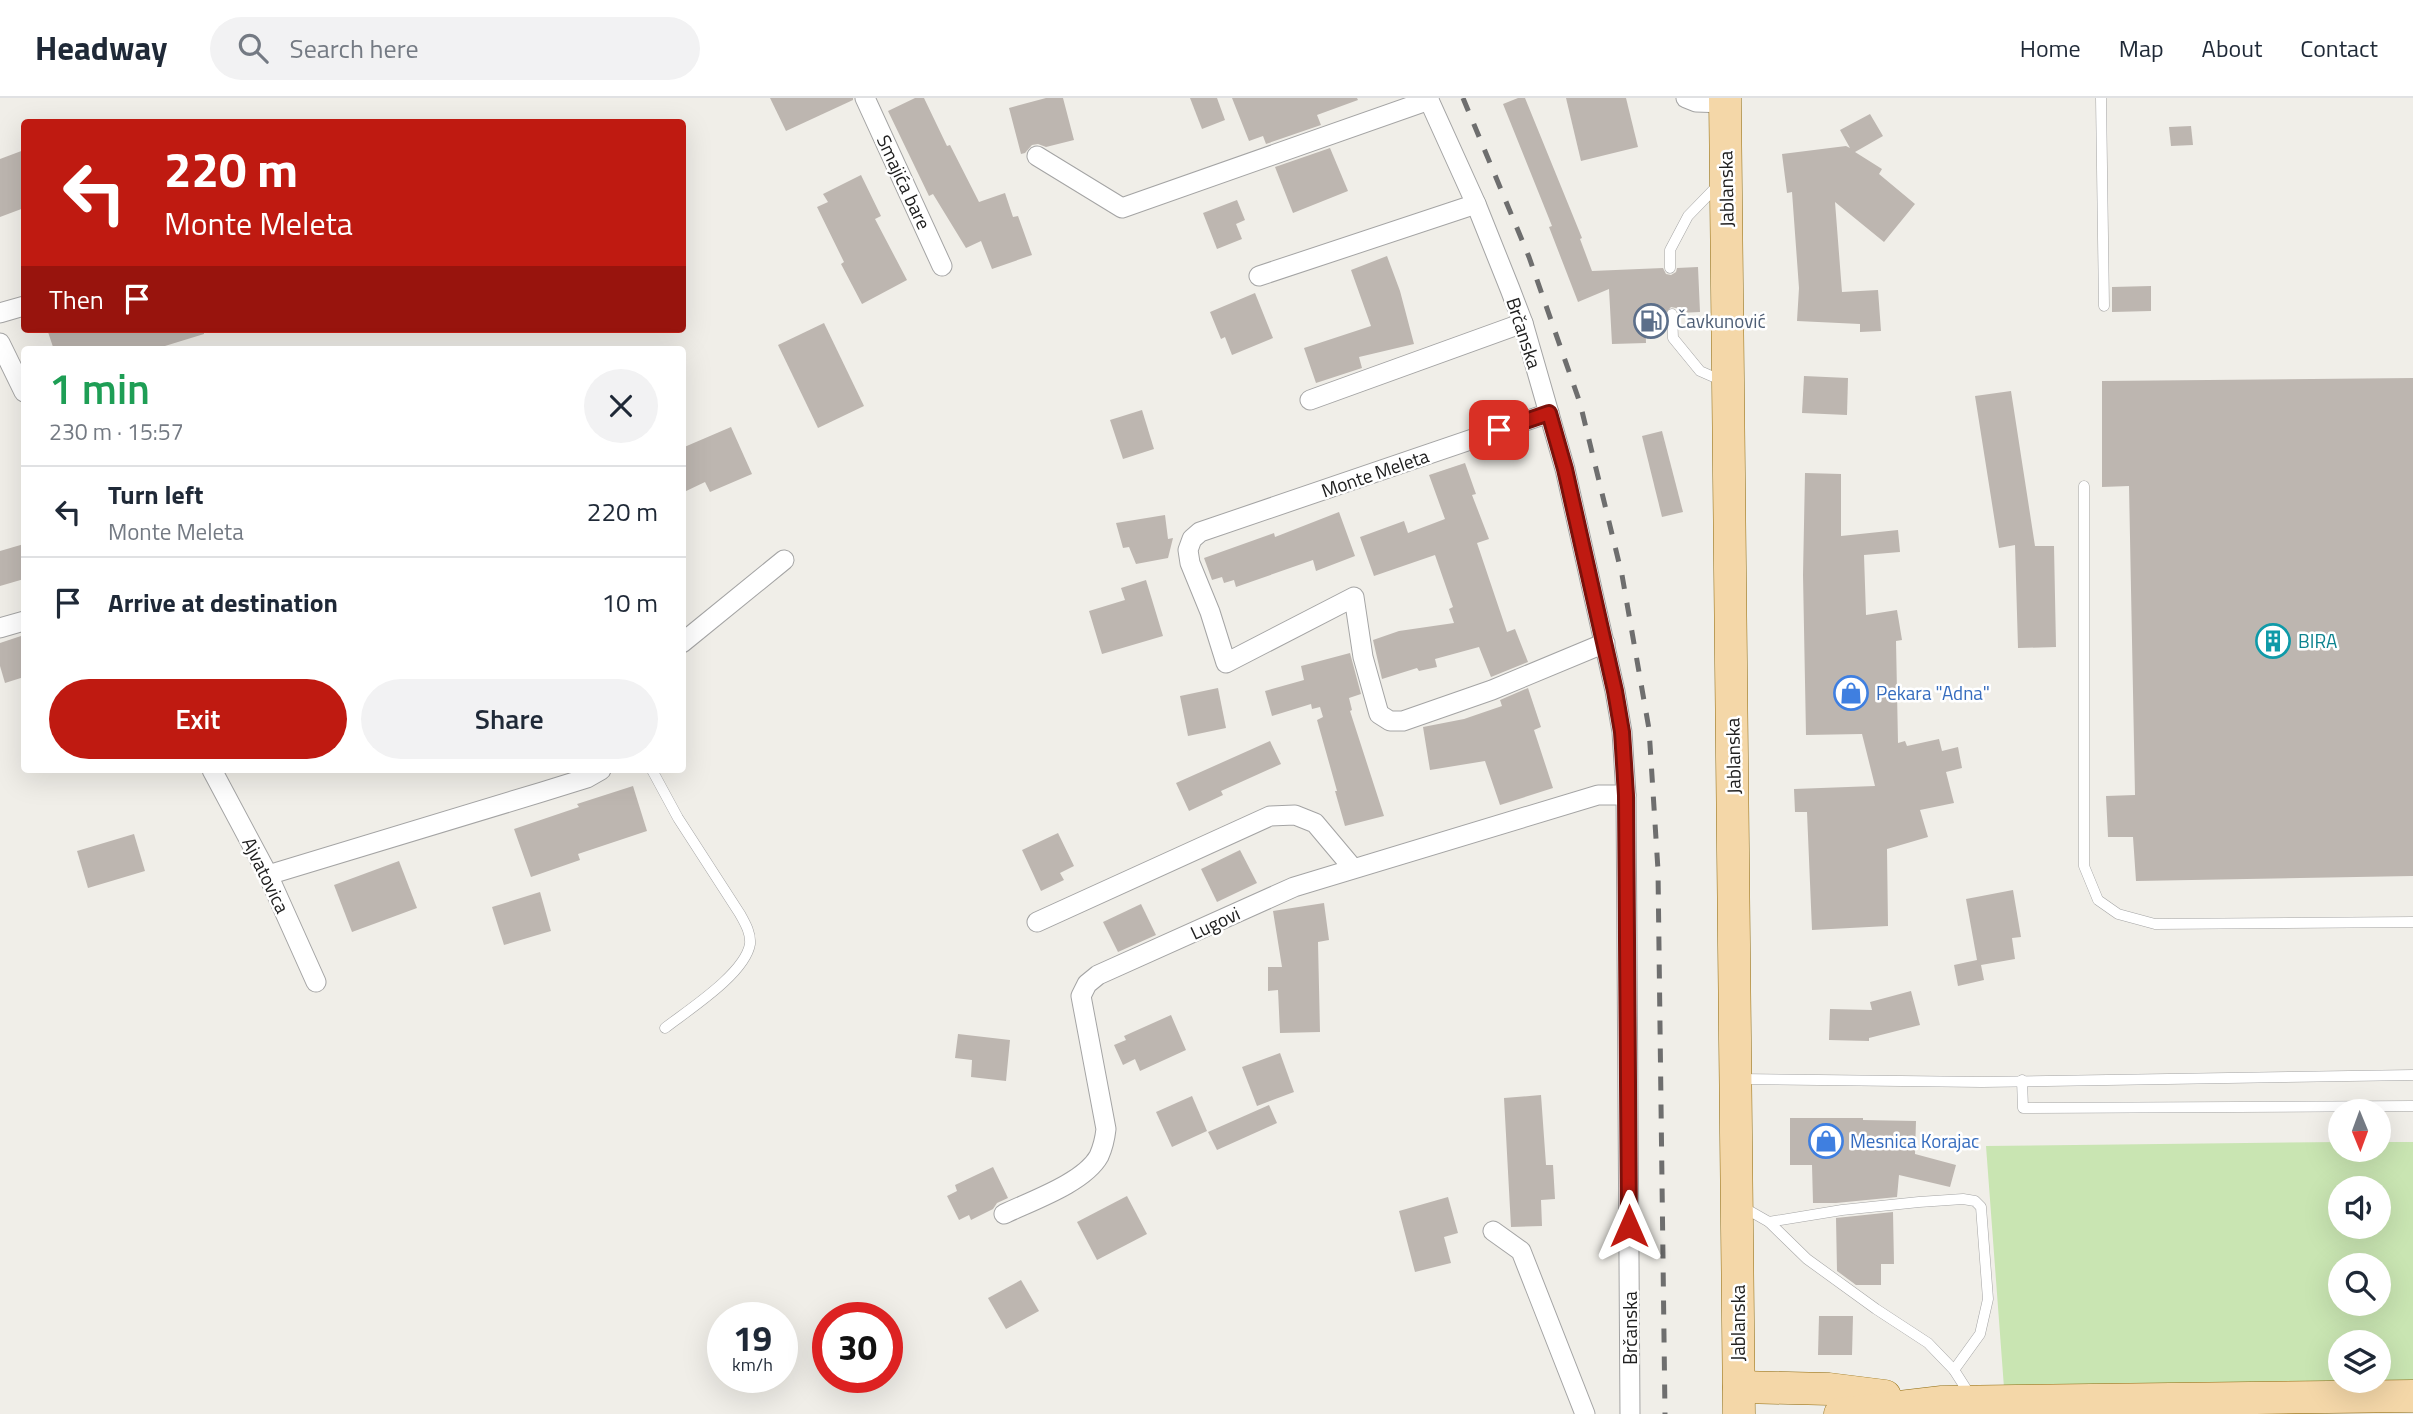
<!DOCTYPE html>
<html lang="en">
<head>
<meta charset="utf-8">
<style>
	:root { --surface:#fff; --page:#f2f2f3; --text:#1f2937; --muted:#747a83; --line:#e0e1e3; --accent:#bf1a11 }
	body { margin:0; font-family:"Titillium Web",sans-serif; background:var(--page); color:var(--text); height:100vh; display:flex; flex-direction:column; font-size:26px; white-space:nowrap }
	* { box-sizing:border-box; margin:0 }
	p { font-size:23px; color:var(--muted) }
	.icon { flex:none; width:38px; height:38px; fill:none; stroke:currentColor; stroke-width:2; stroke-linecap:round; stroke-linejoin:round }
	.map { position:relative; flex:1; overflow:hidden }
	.details { position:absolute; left:21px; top:248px; width:665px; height:427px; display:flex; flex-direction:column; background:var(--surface); border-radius:7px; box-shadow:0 7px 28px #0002 }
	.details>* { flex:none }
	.banner { position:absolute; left:21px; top:21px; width:665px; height:214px; border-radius:7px; box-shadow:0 7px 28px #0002; background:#bf1a11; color:#fff; overflow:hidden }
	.needle { width:46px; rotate:179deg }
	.buttons { position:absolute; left:2328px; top:1001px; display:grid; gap:14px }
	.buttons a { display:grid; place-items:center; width:63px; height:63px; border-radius:50%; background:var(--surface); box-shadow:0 7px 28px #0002; font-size:35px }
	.speed { position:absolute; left:707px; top:1204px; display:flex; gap:14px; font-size:35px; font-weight:700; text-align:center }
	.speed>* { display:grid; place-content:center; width:91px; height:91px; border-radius:50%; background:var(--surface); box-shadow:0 7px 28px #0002; line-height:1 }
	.speed small { font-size:18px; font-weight:400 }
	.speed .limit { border:10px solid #d22; background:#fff; color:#111 }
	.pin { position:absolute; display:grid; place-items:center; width:60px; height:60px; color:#fff; margin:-30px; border-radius:14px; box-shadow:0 4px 10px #0006 }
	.me { position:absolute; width:77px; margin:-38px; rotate:0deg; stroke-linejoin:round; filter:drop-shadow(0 0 5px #0008) }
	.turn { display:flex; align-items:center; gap:24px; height:147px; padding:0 28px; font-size:32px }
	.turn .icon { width:91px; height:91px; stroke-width:2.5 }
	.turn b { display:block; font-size:49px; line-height:60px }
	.then { display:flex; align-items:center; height:66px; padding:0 28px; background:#0003; gap:14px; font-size:26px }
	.round { display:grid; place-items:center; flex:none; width:74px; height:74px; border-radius:37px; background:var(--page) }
	.head { display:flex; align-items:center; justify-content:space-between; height:119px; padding:0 28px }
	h1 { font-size:42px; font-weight:600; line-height:52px; color:#1e9e55 }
	.action { display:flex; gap:14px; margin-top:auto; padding:14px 28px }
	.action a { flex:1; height:80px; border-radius:42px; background:var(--accent); color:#fff; font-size:28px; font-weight:600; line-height:80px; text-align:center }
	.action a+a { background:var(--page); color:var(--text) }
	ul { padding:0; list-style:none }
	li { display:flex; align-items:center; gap:21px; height:91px; padding:0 28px; border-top:2px solid var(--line) }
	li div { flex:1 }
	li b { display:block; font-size:26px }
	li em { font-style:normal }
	header { display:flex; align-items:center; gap:42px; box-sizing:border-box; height:98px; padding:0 35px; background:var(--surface); border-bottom:2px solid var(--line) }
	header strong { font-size:33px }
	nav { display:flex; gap:38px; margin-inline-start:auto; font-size:24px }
	.search { width:490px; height:63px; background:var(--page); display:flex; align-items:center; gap:18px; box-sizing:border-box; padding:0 24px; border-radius:38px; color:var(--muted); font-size:26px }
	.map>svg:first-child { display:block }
</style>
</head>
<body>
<header>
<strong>Headway</strong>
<div class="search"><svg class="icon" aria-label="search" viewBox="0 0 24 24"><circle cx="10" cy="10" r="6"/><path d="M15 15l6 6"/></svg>Search here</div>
<nav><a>Home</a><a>Map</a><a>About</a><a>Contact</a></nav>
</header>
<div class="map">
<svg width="2413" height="1316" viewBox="0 0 2413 1316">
	<rect width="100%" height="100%" fill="#f0eee8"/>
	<path fill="#c9e5b2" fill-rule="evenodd" d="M2340,1044V1052H2378V1044H2413V1298L2005,1303L1986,1048ZM2340,1090H2378V1129H2340ZM2340,1167H2378V1206H2340ZM2340,1244H2378V1283H2340Z"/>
	<g fill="#bdb6b0">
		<path d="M770,0H853V2L786,33Z"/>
		<path d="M915,0H924L947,48L950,47L979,104L1005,95L1013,119L1018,118L1032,157L992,171L981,143L966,150L933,96L929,98L888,13Z"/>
		<path d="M1046,0H1063L1074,42L1046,49L1038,46L1032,47L1025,55L1021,56L1009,10Z"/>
		<path d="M1190,0H1217L1225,22L1202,31Z"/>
		<path d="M1232,0H1357L1358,2L1317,17L1321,27L1266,46L1263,38L1249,43Z"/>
		<path d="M1518,0H1525L1582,140L1580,141L1592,173L1663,170L1666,176L1671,177L1676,174L1677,170L1698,169L1700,214L1679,215L1676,210L1671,209L1665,216H1645L1646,245L1612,246L1609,191L1578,204L1549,129L1552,128L1503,6Z"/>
		<path d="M1566,0H1626L1638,49L1581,63Z"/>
		<path d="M1870,16L1883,38L1855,54L1882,71L1879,76L1915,106L1884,144L1835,104L1842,194L1878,192L1881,233L1860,234V226L1797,223L1799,190L1792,94L1787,95L1782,56L1846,48L1850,50L1840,32Z"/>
		<path d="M2191,28L2193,47L2171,48L2169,29Z"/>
		<path d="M1330,50L1348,93L1293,115L1275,69Z"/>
		<path d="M24,52V110L0,119V61Z"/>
		<path d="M861,77L881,118L875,121L907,182L862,206L841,166L844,164L817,109L828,104L823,96Z"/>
		<path d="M1237,102L1245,122L1236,126L1242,141L1217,151L1203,115Z"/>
		<path d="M1387,158L1400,193L1414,246L1359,259L1362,270L1316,285L1304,250L1371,228L1351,172Z"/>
		<path d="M2151,188V213L2112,214V189Z"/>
		<path d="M1255,195L1273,240L1232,257L1225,239L1221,241L1210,214Z"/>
		<path d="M824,225L864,308L818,330L778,247Z"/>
		<path d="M47,231H204V236L152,252H54Z"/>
		<path d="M1804,278L1848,280L1847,317L1802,315Z"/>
		<path d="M2413,280V778L2136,783L2133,739H2108L2106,698L2135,697L2129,388L2102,389V283Z"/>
		<path d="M2011,293L2035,448H2054L2056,549L2018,550L2015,447L1999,450L1975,298Z"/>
		<path d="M1142,312L1154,351L1123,361L1110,322Z"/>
		<path d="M731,329L752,376L710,394L705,384L682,395V350Z"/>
		<path d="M1662,333L1683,414L1662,419L1642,338Z"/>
		<path d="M1465,365L1476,396L1472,397L1489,441L1477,445L1507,534L1515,531L1528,564L1491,579L1479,549L1435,561L1437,569L1419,573L1417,570L1382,581L1373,542L1399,533L1454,525L1449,511L1453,509L1435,457L1374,478L1360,439L1404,423L1408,435L1445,421L1429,377Z"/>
		<path d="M1805,375L1841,376V438L1898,432L1900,454L1864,457L1866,517L1897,512L1902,542L1896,543L1898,645L1905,643L1907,648L1939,641L1942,653L1958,649L1962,670L1946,674L1954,705L1920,712L1928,739L1887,751L1888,828L1812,832L1807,714H1795L1794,691L1875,688L1862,636L1806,637L1803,477Z"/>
		<path d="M1339,414L1355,458L1316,473L1313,462L1236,489L1234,482L1224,485L1222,479L1212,482L1204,460L1274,435L1275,439Z"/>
		<path d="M1165,417L1168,441L1173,440L1168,460L1136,466L1129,449L1123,450L1116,425Z"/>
		<path d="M24,446V481L0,488V453Z"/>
		<path d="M1146,482L1163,538L1102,556L1089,513L1125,502L1121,490Z"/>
		<path d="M24,537V579L5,585L0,568V545Z"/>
		<path d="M1350,555L1361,596L1349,600L1352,612L1350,613L1384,718L1345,728L1335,693H1337L1317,622L1323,619L1320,609L1312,611L1311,606L1272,618L1265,593L1304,582L1301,568Z"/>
		<path d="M1218,590L1226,630L1188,638L1180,598Z"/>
		<path d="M1528,590L1541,629L1534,632L1553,690L1500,707L1485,663L1430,672L1423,629L1464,621L1502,608L1500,602Z"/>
		<path d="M1270,643L1281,666L1221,693L1223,697L1189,713L1176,685Z"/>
		<path d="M633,688L647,733L578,756L580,762L531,779L514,731L579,709L577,706Z"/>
		<path d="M1058,735L1074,768L1060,775L1064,782L1041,793L1022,752Z"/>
		<path d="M134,736L145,773L88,790L77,753Z"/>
		<path d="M1240,752L1257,785L1217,804L1201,771Z"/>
		<path d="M399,763L417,810L352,834L334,787Z"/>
		<path d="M2013,792L2021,839L2012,840L2015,861L1981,867L1984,882L1958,888L1954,867L1977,862L1966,801Z"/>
		<path d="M540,794L551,833L504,847L492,809Z"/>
		<path d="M1324,805L1329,842L1318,844L1320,934L1280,935L1278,892L1268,893V869H1282L1273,813Z"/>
		<path d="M1141,806L1156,837L1118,854L1103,824Z"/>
		<path d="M1911,893L1920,927L1869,940V943L1829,942L1830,911L1872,912L1870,904Z"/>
		<path d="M1171,917L1186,952L1140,973L1135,961L1123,967L1114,947L1126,942L1124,938Z"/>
		<path d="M958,936L1010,942L1006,983L971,979L972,962L955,960Z"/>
		<path d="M1280,955L1294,994L1257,1008L1242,969Z"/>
		<path d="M1541,997L1546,1067H1553L1555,1101L1541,1102L1542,1128L1511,1129L1504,1000Z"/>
		<path d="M1192,998L1207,1033L1172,1049L1156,1014Z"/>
		<path d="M1269,1007L1277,1025L1217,1052L1208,1034Z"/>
		<path d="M1790,1020H1863V1022L1916,1023L1915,1056L1956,1067L1950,1089L1899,1077L1897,1099L1836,1105H1813L1812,1067H1790Z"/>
		<path d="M993,1069L1008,1100L997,1105L993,1111L971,1122L969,1117L959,1122L947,1098L957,1093L955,1087Z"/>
		<path d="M1127,1098L1147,1136L1097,1162L1077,1124Z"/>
		<path d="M1448,1099L1458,1135L1444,1139L1451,1165L1415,1174L1399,1113Z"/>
		<path d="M1893,1114L1894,1166H1881V1187H1856L1837,1173L1836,1120Z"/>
		<path d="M1021,1182L1039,1213L1006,1231L988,1200Z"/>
		<path d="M1819,1218H1853L1852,1257H1818Z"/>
	</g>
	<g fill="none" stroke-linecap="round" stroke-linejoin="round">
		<g stroke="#a4a4a4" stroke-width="11">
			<g id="service">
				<path d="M2101,0L2104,208"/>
				<path d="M1670,170V152L1688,118L1719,86"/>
				<path d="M1672,216L1673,240L1700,273L1725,284"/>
				<path d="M2084,388V768L2098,802L2118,816L2155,826L2413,824"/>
				<path d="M652,672L678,720L740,816C745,825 751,835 750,846C745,876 688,912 665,930"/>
				<path d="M1741,981L1982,984L2413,977"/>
				<path d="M2022,982L2023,1010L2413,1008"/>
				<path d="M1741,1108L1769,1124L1807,1161L1876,1211L1928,1245L1954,1272L1970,1297"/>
				<path d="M1769,1124L1842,1112L1919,1104L1963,1101L1975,1103L1981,1109L1988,1201L1980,1236L1954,1272"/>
			</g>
		</g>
		<g stroke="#a4a4a4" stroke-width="21">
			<g id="minor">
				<path d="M865,0L942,168"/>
				<path d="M1428,0L1476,106L1510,191L1523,225L1565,371L1615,593L1622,634L1626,697L1630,1316"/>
				<path d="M1686,0L1696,4L1725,5"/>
				<path d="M1037,58L1122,110L1429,2"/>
				<path d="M1259,178L1476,106"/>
				<path d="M0,215L24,208"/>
				<path d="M0,245L24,294"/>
				<path d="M1310,302L1523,225"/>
				<path d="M1549,315L1200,434L1192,441L1188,452L1190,465L1210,514L1226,565L1354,499L1363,559L1379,616L1390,623H1403L1492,592L1605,545"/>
				<path d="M0,530L24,523"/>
				<path d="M682,545L784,462"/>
				<path d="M212,672L268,777L316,884"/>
				<path d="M268,777L542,694L587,680L601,672"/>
				<path d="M1037,824L1270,718L1295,717L1315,725L1352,769"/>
				<path d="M1004,1116C1031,1103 1084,1085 1099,1058C1103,1049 1105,1040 1106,1031L1081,898L1087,886L1098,877L1294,789L1598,697H1626"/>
				<path d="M1493,1133L1521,1153L1585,1316"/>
			</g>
		</g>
		<g stroke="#906b0d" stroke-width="33">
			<g id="primary">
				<path d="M1725,0L1739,1316"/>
				<path d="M1739,1289L1829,1291L1885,1298"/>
				<path d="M1840,1316L1942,1304L2413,1298"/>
			</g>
		</g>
		<use href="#service" stroke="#fff" stroke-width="10"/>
		<use href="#minor" stroke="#fff" stroke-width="19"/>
		<use href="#primary" stroke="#f4d7a8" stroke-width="32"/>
		<path stroke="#6e6e6e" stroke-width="5" stroke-dasharray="14 14" stroke-linecap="butt" d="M1463,0L1529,159L1580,305L1622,477L1649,631L1658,772L1665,1316"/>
	</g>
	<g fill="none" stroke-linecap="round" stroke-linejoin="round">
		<g stroke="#7c110b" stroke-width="18">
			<path id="route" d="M1499,332L1549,315L1565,371L1615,593L1622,634L1626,697L1629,1128"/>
		</g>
		<use href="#route" stroke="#bf1a11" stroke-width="12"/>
	</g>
	<defs>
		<g id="fuel-ring" transform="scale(1.75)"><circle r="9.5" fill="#fff" stroke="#5c6f8a" stroke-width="1.5"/><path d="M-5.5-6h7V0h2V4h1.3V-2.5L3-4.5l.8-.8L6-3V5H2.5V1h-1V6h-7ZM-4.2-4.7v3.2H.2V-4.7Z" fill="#5c6f8a"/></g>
		<g id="building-ring" transform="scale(1.75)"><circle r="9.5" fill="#fff" stroke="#0f9aa8" stroke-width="1.5"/><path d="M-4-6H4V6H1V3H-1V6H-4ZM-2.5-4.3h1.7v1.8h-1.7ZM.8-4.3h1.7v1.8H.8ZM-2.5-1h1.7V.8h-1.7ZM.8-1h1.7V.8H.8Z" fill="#0f9aa8"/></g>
		<g id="shop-ring" transform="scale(1.75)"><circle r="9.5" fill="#fff" stroke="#3f7fe0" stroke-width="1.5"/><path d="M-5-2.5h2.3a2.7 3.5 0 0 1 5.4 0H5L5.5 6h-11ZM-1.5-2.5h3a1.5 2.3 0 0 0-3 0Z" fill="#3f7fe0"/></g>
	</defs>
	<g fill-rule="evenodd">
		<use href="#fuel-ring" x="1651" y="223"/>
		<use href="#building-ring" x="2273" y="543"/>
		<use href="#shop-ring" x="1851" y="595"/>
		<use href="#shop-ring" x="1826" y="1043"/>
	</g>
	<g text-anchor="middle" stroke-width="5" stroke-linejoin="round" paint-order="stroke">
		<g font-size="19" fill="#202020" stroke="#fff">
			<text transform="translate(904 84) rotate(65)" y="7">Smajića bare</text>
			<text transform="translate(1726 91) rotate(-91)" y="7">Jablanska</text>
			<text transform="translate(1524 235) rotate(72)" y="7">Brčanska</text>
			<text transform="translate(1375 375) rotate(-19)" y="7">Monte Meleta</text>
			<text transform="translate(1733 658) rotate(-91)" y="7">Jablanska</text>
			<text transform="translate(266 777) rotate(64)" y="7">Ajvatovica</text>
			<text transform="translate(1215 825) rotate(-25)" y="7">Lugovi</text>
			<text transform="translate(1738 1225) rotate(-90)" y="7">Jablanska</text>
			<text transform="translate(1630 1230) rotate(-90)" y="7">Brčanska</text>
		</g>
		<g font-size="19" fill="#4e5e75" stroke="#fff" text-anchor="start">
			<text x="1676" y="230">Čavkunović</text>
		</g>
		<g font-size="19" fill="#0d838f" stroke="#fff" text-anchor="start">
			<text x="2298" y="550">BIRA</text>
		</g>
		<g font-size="19" fill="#366cbe" stroke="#fff" text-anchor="start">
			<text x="1876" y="602">Pekara "Adna"</text>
			<text x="1850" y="1050">Mesnica Korajac</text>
		</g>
	</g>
</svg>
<div class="buttons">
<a><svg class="needle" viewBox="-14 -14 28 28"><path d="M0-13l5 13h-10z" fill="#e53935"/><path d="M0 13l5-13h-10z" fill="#747a83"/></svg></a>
<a><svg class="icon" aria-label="sound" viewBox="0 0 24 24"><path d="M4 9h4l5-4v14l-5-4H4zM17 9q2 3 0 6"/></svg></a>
<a><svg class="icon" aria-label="search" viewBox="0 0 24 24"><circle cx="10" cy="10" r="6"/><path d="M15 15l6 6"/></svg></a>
<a><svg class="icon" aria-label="layers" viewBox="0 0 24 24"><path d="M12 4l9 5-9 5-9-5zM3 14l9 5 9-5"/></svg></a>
</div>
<div class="speed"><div>19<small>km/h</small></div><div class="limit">30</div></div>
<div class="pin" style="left:1499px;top:332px;background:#d93025"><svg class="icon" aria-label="arrive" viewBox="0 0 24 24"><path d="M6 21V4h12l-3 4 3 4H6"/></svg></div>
<svg class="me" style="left:1629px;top:1128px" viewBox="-20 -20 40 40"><path d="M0-17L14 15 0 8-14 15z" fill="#bf1a11" stroke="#fff" stroke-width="4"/></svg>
<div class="banner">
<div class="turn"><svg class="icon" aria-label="left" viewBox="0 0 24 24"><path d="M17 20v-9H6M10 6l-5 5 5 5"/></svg><div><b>220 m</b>Monte Meleta</div></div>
<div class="then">Then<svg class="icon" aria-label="arrive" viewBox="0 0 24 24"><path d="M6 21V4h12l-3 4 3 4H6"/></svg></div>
</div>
<section class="details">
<div class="head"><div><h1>1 min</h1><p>230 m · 15:57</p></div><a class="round"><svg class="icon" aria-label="close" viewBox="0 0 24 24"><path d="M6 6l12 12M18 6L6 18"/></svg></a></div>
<ul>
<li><svg class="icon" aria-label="left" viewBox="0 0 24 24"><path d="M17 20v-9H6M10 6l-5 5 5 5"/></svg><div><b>Turn left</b><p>Monte Meleta</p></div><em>220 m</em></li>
<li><svg class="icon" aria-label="arrive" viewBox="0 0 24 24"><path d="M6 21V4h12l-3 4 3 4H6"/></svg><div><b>Arrive at destination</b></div><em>10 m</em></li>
</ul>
<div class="action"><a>Exit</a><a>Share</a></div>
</section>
</div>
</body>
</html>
